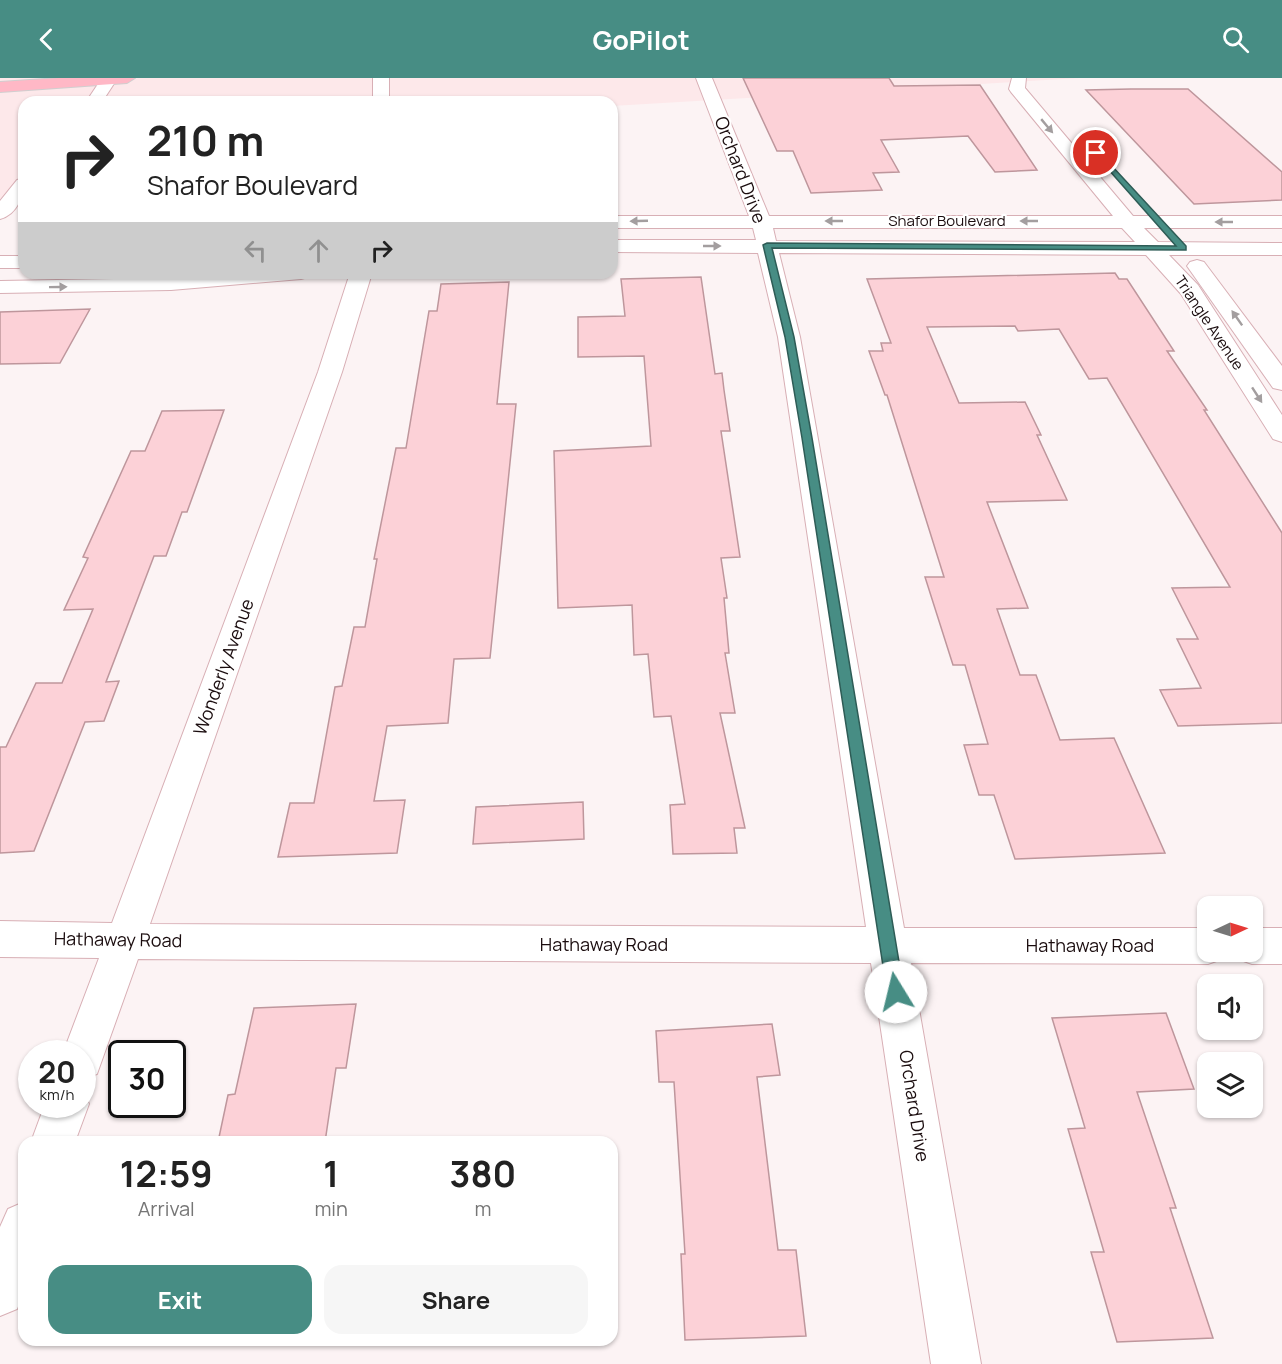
<!DOCTYPE html>
<html lang="en">
<head>
<meta charset="utf-8">
<style>
	:root { --surface:#fff; --page:#f6f6f6; --text:#222; --muted:#767676; --accent:#478d84 }
	body { margin:0; font-family:Manrope,sans-serif; background:var(--page); color:var(--text); height:100vh; display:flex; flex-direction:column; font-size:22px; white-space:nowrap }
	* { box-sizing:border-box; margin:0 }
	p { font-size:20px; color:var(--muted) }
	.icon { flex:none; width:33px; height:33px; fill:none; stroke:currentColor; stroke-width:2; stroke-linecap:round; stroke-linejoin:round }
	.map { position:relative; flex:1; overflow:hidden }
	.side { position:absolute; left:18px; top:1058px; width:600px; height:210px; display:flex; flex-direction:column; background:var(--surface); border-radius:18px; box-shadow:0 2px 4px #0004 }
	.side>* { flex:none }
	.top-card { position:absolute; left:18px; top:18px; width:600px; height:183px; border-radius:18px; box-shadow:0 2px 4px #0004; background:#fff; color:var(--text); overflow:hidden }
	.needle { width:39px; rotate:86deg }
	.tools { position:absolute; left:1197px; top:818px; display:grid; gap:12px }
	.tools a { display:grid; place-items:center; width:66px; height:66px; border-radius:12px; background:var(--surface); box-shadow:0 2px 4px #0004; font-size:30px }
	.speed { position:absolute; left:18px; top:962px; display:flex; gap:12px; font-size:30px; font-weight:700; text-align:center }
	.speed>* { display:grid; place-content:center; width:78px; height:78px; border-radius:50%; background:var(--surface); box-shadow:0 2px 4px #0004; line-height:1 }
	.speed small { font-size:15px; font-weight:400 }
	.speed .limit { border:3px solid #111; border-radius:9px; background:#fff; color:#111 }
	.pin { position:absolute; display:grid; place-items:center; width:51px; height:51px; color:#fff; margin:-26px; border:3px solid #fff; border-radius:50%; box-shadow:0 2px 6px #0007 }
	.me { position:absolute; width:66px; margin:-33px; rotate:351deg; stroke-linejoin:round; filter:drop-shadow(0 0 4px #0008) }
	.turn { display:flex; align-items:center; gap:21px; height:126px; padding:0 30px; font-size:27px }
	.turn .icon { width:78px; height:78px; stroke-width:2.5 }
	.turn b { display:block; font-size:42px; line-height:51px }
	.lanes { display:flex; align-items:center; height:57px; padding:0 30px; background:#0003; justify-content:center; gap:30px; direction:ltr }
	.lanes .off { opacity:.35 }
	.eta { display:flex; justify-content:space-evenly; align-items:center; height:102px; text-align:center }
	.eta b { font-size:36px; font-weight:700; line-height:42px }
	.primary-button { display:flex; gap:12px; margin-top:auto; padding:12px 30px }
	.primary-button a { flex:1; height:69px; border-radius:18px; background:var(--accent); color:#fff; font-size:24px; font-weight:700; line-height:69px; text-align:center }
	.primary-button a+a { background:var(--page); color:var(--text) }
	header { display:flex; justify-content:space-between; align-items:center; height:78px; padding:0 30px; background:var(--accent); color:#fff; font-size:27px; font-weight:700 }
	.map>svg:first-child { display:block }
</style>
</head>
<body>
<header><svg class="icon" aria-label="back" viewBox="0 0 24 24"><path d="M15 5l-7 7 7 7"/></svg>GoPilot<svg class="icon" aria-label="search" viewBox="0 0 24 24"><circle cx="10" cy="10" r="6"/><path d="M15 15l6 6"/></svg></header>
<div class="map">
<svg width="1282" height="1286" viewBox="0 0 1282 1286">
	<rect width="100%" height="100%" fill="#fcf3f4"/>
	<path fill="#fde8ea" d="M0,0H1080L612,28V24H24V119L12,120L0,135Z"/>
	<g fill="#fcd1d7" stroke="#be969c" stroke-width="1.5">
		<path d="M743,0H889L894,8L980,7L1037,92L995,94L968,58L881,62L899,94L873,95L882,112L811,115L793,73H777Z"/>
		<path d="M1131,11H1188L1282,94V122L1194,126L1086,12Z"/>
		<path d="M1115,195L1119,201H1127L1174,273H1167L1207,332H1204L1282,455V645L1178,648L1160,612L1201,610L1177,561H1198L1172,510L1230,509L1107,300L1089,301L1059,251L1018,253L1015,248L927,249L959,325L1025,324L1041,357H1037L1067,422L987,424L1028,530L997,531L1020,597H1036L1060,662L1114,660L1165,775L1015,781L994,717H979L964,667L988,666L965,587H953L925,499H944L887,317H885L869,273H883L881,265H891L867,201Z"/>
		<path d="M701,199L715,296L722,295L724,312L730,353H721L740,479L721,480L727,520H724L729,575H725L735,635H720L745,750H734L737,775L673,776L670,727L685,726L671,638L654,639L648,576L634,577L632,527L558,530L554,373L651,368L644,278L578,279V239L625,238L621,201Z"/>
		<path d="M509,204L497,326H516L490,580L454,581L448,645L387,648L374,723L405,722L397,775L278,779L290,725H314L335,609L342,608L354,549H365L377,481H374L396,370H406L429,233H437L441,206Z"/>
		<path d="M90,231L60,285L0,286V234Z"/>
		<path d="M224,332L187,434H182L166,478H154L106,604L119,603L104,643L85,644L34,773L0,775V669H6L36,605H62L93,531L64,532L88,480L83,479L131,373H145L162,333Z"/>
		<path d="M583,724L584,761L473,766L476,729Z"/>
		<path d="M356,926L346,990H336L325,1064H218L228,1017L235,1016L254,930Z"/>
		<path d="M1166,935L1194,1011L1137,1014L1176,1130H1170L1213,1260L1117,1264L1091,1174H1104L1068,1051L1085,1050L1052,940Z"/>
		<path d="M772,946L780,997L757,999L778,1172H796L806,1258L685,1262L681,1176H685L674,1004H659L656,953Z"/>
	</g>
	<g fill="none" stroke-linecap="round" stroke-linejoin="round">
		<g stroke="#d8afb5" stroke-width="2">
			<g id="minor">
				<path d="M102,0L117,1L102,24H86Z"/>
				<rect x="373" y="0" width="16" height="24"/>
				<path d="M696,0H712L769,138H1113L1011,14L1009,11L1012,0H1026L1025,10L1133,138H1282V150H1144L1158,164L1282,165V177H1169L1198,207L1282,337V364L1273,361L1181,216L1146,177L779,175L800,259L904,850H1208V873H1225L1222,881L1208,886L911,885L981,1286H931L871,885L138,881L97,996L82,1001V975H63L99,880L0,879V843L112,845L318,294L350,195H372L342,294L150,846L866,849L778,259L758,175L612,174V162H756L753,150H612V138H749ZM773,150H1122L1135,164L776,163Z"/>
				<path d="M24,100C24,117 18,136 0,141V123L17,102Z"/>
				<rect x="0" y="178" width="24" height="12"/>
				<path d="M1197,182L1204,184L1282,288V312L1273,310L1187,188L1190,184Z"/>
				<path d="M225,195H312L308,199L301,201L171,212L0,215V203L171,200Z"/>
				<path d="M1252,850H1282V886H1252L1238,881L1235,873H1252Z"/>
				<path d="M82,1011L89,1026L75,1064H31L45,1026H82Z"/>
				<path d="M24,1124V1214L17,1231L0,1238V1149L8,1131Z"/>
			</g>
		</g>
		<g stroke="#d1cecf" stroke-width="2">
			<path id="major" d="M59,0H135L127,5L0,14V4Z"/>
		</g>
		<use href="#minor" fill="#fff" fill-rule="evenodd"/>
		<use href="#major" fill="#ffb8c6" fill-rule="evenodd"/>
	</g>
	<defs><path id="oneway-solid" d="M-6-.8H1V-3.2L6.5 0L1 3.2V.8H-6Z" transform="scale(1.5)"/></defs>
	<g fill="#a39e9f">
		<use href="#oneway-solid" transform="translate(1047 48) rotate(50)"/>
		<use href="#oneway-solid" transform="translate(639 143) rotate(178)"/>
		<use href="#oneway-solid" transform="translate(834 143) rotate(-180)"/>
		<use href="#oneway-solid" transform="translate(1029 143) rotate(-180)"/>
		<use href="#oneway-solid" transform="translate(1224 144) rotate(-180)"/>
		<use href="#oneway-solid" transform="translate(712 168)"/>
		<use href="#oneway-solid" transform="translate(58 209) rotate(-1)"/>
		<use href="#oneway-solid" transform="translate(1237 240) rotate(-125)"/>
		<use href="#oneway-solid" transform="translate(1257 317) rotate(57)"/>
	</g>
	<path fill="#478d84" stroke="#2e5c56" stroke-width="1.5" d="M1093,74H1099L1186,168V172L772,170L794,259L812,360L904,914L902,920L896,922L890,920L887,914L802,360L785,259L763,167L767,165L1176,168Z"/>
	<g text-anchor="middle" stroke-width="4.5" stroke-linejoin="round" paint-order="stroke">
		<g font-size="15" fill="#1a0c0e" stroke="#fff">
			<text x="947" y="148">Shafor Boulevard</text>
			<text transform="translate(1209 245) rotate(56)" y="5">Triangle Avenue</text>
		</g>
		<g font-size="18" fill="#1a0c0e" stroke="#fff">
			<text transform="translate(740 92) rotate(69)" y="6">Orchard Drive</text>
			<text transform="translate(224 589) rotate(-70)" y="6">Wonderly Avenue</text>
			<text transform="translate(118 862) rotate(1)" y="6">Hathaway Road</text>
			<text x="604" y="873">Hathaway Road</text>
			<text x="1090" y="874">Hathaway Road</text>
			<text transform="translate(914 1028) rotate(81)" y="6">Orchard Drive</text>
		</g>
	</g>
</svg>
<div class="tools">
<a><svg class="needle" viewBox="-14 -14 28 28"><path d="M0-13l5 13h-10z" fill="#e53935"/><path d="M0 13l5-13h-10z" fill="#767676"/></svg></a>
<a><svg class="icon" aria-label="sound" viewBox="0 0 24 24"><path d="M4 9h4l5-4v14l-5-4H4zM17 9q2 3 0 6"/></svg></a>
<a><svg class="icon" aria-label="layers" viewBox="0 0 24 24"><path d="M12 4l9 5-9 5-9-5zM3 14l9 5 9-5"/></svg></a>
</div>
<div class="speed"><div>20<small>km/h</small></div><div class="limit">30</div></div>
<div class="pin" style="left:1096px;top:75px;background:#d93025"><svg class="icon" aria-label="arrive" viewBox="0 0 24 24"><path d="M6 21V4h12l-3 4 3 4H6"/></svg></div>
<svg class="me" style="left:896px;top:914px" viewBox="-20 -20 40 40"><circle r="19" fill="#fff"/><path d="M0-13L10 11 0 6-10 11z" fill="#478d84"/></svg>
<div class="top-card">
<div class="turn"><svg class="icon" aria-label="right" viewBox="0 0 24 24"><path d="M7 20v-9h11M14 6l5 5-5 5"/></svg><div><b>210 m</b>Shafor Boulevard</div></div>
<div class="lanes"><svg class="icon off" aria-label="left" viewBox="0 0 24 24"><path d="M17 20v-9H6M10 6l-5 5 5 5"/></svg><svg class="icon off" aria-label="ahead" viewBox="0 0 24 24"><path d="M12 20V5M6 11l6-6 6 6"/></svg><svg class="icon" aria-label="right" viewBox="0 0 24 24"><path d="M7 20v-9h11M14 6l5 5-5 5"/></svg></div>
</div>
<section class="side">
<div class="eta">
<div><b>12:59</b><p>Arrival</p></div>
<div><b>1</b><p>min</p></div>
<div><b>380</b><p>m</p></div>
</div>
<div class="primary-button"><a>Exit</a><a>Share</a></div>
</section>
</div>
</body>
</html>
